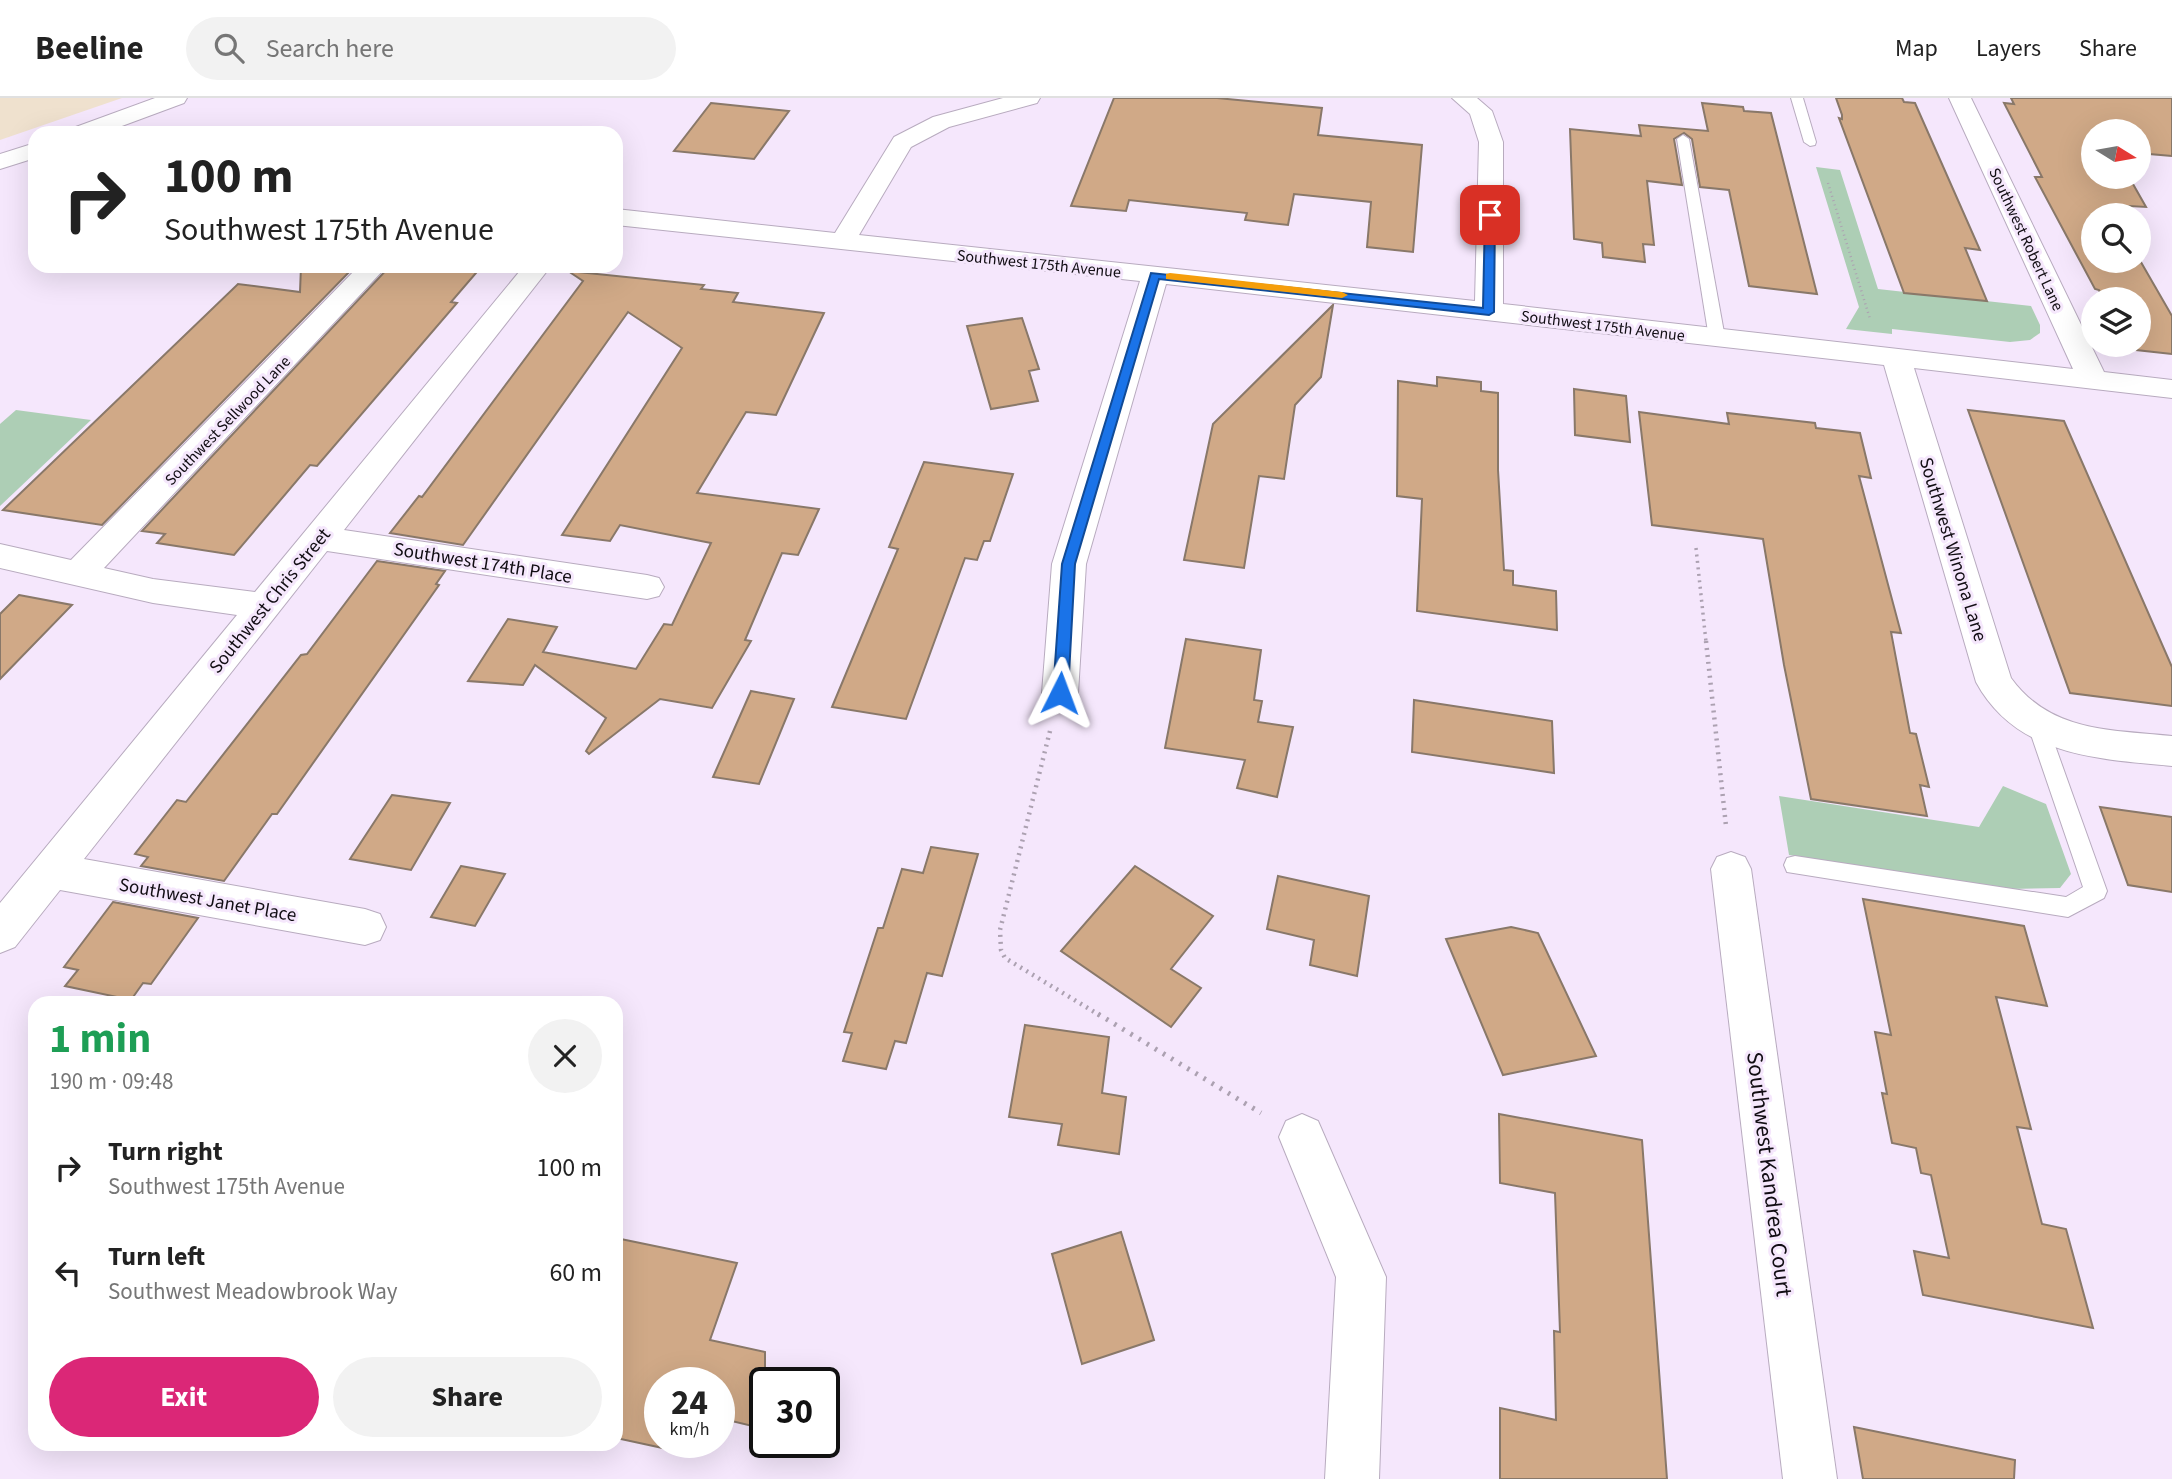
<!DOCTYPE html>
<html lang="en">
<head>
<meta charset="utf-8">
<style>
	:root { --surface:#fff; --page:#f2f2f2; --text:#222; --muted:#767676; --line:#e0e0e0; --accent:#db2777 }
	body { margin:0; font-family:"Source Sans 3",sans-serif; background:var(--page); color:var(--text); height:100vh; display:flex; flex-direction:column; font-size:26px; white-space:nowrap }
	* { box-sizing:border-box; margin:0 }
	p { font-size:23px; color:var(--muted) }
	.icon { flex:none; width:38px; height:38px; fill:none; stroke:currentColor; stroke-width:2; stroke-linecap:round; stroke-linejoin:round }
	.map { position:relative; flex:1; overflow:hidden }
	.drawer { position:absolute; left:28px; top:898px; width:595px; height:455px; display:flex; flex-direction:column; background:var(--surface); border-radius:21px; box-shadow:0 7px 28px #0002 }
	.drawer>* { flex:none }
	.banner { position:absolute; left:28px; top:28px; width:595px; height:147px; border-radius:21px; box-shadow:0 7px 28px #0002; background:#fff; color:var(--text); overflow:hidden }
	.needle { width:46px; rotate:101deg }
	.fabs { position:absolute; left:2081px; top:21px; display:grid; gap:14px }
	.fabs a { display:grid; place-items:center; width:70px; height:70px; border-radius:50%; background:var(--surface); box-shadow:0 7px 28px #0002; font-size:35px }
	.speed { position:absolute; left:644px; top:1269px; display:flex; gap:14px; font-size:35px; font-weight:700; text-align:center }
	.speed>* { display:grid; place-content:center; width:91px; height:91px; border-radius:50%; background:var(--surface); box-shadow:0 7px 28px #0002; line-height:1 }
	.speed small { font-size:18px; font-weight:400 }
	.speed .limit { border:4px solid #111; border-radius:10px; background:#fff; color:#111 }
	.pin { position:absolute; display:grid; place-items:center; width:60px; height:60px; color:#fff; margin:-30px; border-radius:14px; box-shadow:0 4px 10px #0006 }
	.me { position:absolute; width:77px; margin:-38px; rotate:3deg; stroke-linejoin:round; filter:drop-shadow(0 0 5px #0008) }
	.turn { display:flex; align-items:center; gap:24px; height:147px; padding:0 21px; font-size:32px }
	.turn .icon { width:91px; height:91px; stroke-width:2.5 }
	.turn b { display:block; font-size:49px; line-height:60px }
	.round { display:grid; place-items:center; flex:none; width:74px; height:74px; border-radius:37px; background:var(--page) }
	.summary { display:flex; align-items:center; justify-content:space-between; height:119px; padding:0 21px }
	h1 { font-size:42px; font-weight:700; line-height:52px; color:#1e9e55 }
	.cta { display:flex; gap:14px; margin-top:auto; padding:14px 21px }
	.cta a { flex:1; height:80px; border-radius:42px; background:var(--accent); color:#fff; font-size:28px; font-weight:700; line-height:80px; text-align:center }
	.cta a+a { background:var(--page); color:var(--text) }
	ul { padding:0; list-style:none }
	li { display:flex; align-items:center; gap:21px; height:105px; padding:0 21px }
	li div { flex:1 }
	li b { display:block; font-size:26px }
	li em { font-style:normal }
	header { display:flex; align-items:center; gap:42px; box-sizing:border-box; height:98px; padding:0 35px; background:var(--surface); border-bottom:2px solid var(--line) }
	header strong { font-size:33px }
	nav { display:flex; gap:38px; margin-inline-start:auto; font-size:24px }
	.search { width:490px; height:63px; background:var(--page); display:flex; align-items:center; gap:18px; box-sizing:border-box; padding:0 24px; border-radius:38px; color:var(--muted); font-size:26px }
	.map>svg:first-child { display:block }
</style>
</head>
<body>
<header>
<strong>Beeline</strong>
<div class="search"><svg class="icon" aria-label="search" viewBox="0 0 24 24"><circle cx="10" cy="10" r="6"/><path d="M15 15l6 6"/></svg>Search here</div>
<nav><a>Map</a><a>Layers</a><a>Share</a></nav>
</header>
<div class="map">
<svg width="2172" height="1381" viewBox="0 0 2172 1381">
	<rect width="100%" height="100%" fill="#f5e7fc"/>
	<path fill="#efe1ce" d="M0,0H122L0,42Z"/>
	<g fill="#adceb5">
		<path d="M1816,69L1840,72L1878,191L2031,208L2040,227V235L2030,242L2010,244L1892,231V236L1846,231L1859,209Z"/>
		<path d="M16,312L91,322L0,408V326Z"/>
		<path d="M2003,688L2046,706L2071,776L2060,790L2008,791L1789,757L1779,698L1979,729Z"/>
	</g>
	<g fill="#d0a987" stroke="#897869" stroke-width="2">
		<path d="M1114,0H1217L1322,10L1318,37L1422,47L1413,154L1367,149L1371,104L1294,96L1288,127L1245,122L1247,115L1129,102L1126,113L1071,108Z"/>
		<path d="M1836,0H1902L1904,4L1915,5L1980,152L1965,150L1987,203L1904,195L1839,20L1842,21V17Z"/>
		<path d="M2011,0H2172V58L2138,55V33H2093V79H2129L2146,109L2130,108L2135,117H2093V163H2138V159L2172,218V256L2127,251L2125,247H2138V201H2103L2099,192L2095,191L2035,79H2042L2004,5L2014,6Z"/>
		<path d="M711,5L789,13L754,61L674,53Z"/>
		<path d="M1702,5L1743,9L1744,13L1771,15L1817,196L1749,188L1729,92L1700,89L1692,41L1684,35L1674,41L1682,87L1647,83L1654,147L1643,146L1645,164L1603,159L1602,145L1574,141L1570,31L1641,38L1639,27L1708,33Z"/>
		<path d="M301,168H355L102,427L3,412L238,186L300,194Z"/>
		<path d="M390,168H482L451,204L457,205L317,368L310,367L234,457L157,445L165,436L142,433Z"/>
		<path d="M568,173L704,187L701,191L738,195L733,204L824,215L776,317L746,314L697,395L819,411L798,457L782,455L745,542L751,543L712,610L660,601L589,656L586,653L606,620L535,567L523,587L468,583L508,521L557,529L543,554L636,571L664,526L672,527L711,445L620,427L610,443L562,437L682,250L628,214L463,447L390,435L419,398L422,399L583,183Z"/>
		<path d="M1333,207L1321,279L1295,307L1284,381L1259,378L1244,470L1184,462L1213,326Z"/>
		<path d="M1022,220L1039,271L1029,273L1038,303L991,311L967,228Z"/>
		<path d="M1437,279L1481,284V293L1498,295V372L1504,472L1513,473V487L1556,493L1557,532L1417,513L1422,401L1397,398L1398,283L1437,288Z"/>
		<path d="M1574,291L1626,298L1630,344L1575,337Z"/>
		<path d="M1968,312L2064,323L2172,569V608L2070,595Z"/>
		<path d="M1639,314L1729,326L1727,315L1815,325L1816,330L1860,335L1871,380L1859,378L1901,535L1891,534L1910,635L1916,636L1929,689L1920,687L1927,718L1811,701L1784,567L1763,441L1652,427Z"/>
		<path d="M924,364L1013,376L990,443H984L977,462L965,460L906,621L832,609L898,451L889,449Z"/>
		<path d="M377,463L445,473L436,486L439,487L277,716H272L224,783L141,768L148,759L135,756L177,702L186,704L301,557L307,556Z"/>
		<path d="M19,497L72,507L0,581V516Z"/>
		<path d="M1186,541L1261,552L1254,602L1262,603L1258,624L1293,629L1277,699L1237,690L1245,662L1165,650Z"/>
		<path d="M751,593L794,601L759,686L713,679Z"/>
		<path d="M1414,602L1552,623L1554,675L1412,654Z"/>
		<path d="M392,697L450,705L411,772L350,761Z"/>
		<path d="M2100,709L2172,719V794L2128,787Z"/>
		<path d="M931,749L978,756L942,878L927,875L906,945L895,943L886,971L843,963L852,935L844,934L878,830H883L902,771L923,775Z"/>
		<path d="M461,768L505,776L475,828L431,819Z"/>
		<path d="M1135,768L1213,818L1171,871L1201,890L1171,929L1061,853Z"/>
		<path d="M1278,778L1369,798L1357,878L1310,867L1314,842L1267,831Z"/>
		<path d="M1863,801L2024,828L2047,908L1996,899L2031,1031L2017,1029L2042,1126L2066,1131L2093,1230L1923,1197L1914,1153L1949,1160L1931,1077L1921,1075L1916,1050L1892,1045L1882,995L1887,996L1875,934L1891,937Z"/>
		<path d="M113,804L198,820L151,886L143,885L131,902L65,888L78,872L64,869Z"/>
		<path d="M1511,829L1538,835L1596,958L1503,977L1446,841Z"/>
		<path d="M1025,927L1109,939L1102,995L1126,999L1119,1056L1058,1047L1062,1026L1009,1019Z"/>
		<path d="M1499,1016L1642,1042L1667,1381H1500V1310L1556,1322L1554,1233L1560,1234L1555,1095L1500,1085Z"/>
		<path d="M1121,1134L1154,1242L1082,1266L1052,1156Z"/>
		<path d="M616,1140L737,1165L710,1242L765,1254V1331L719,1320V1284H660V1344H675L672,1352L616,1340Z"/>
		<path d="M1854,1329L2015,1362L2014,1381H1863Z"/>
	</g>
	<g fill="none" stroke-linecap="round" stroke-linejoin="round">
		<g stroke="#b8abbf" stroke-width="2">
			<g id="lane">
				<path d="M1791,0H1803L1816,44L1815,47L1810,48L1804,44Z"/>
				<path d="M1683,37L1689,41L1725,240L1717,245L1709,240L1677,41Z"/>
				<path d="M2037,617L2044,619L2047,625L2107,793L2104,800L2068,819L1787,774L1784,767L1787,760L1795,758L2066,799L2083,789L2027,625L2030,619Z"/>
			</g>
		</g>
		<g stroke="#b8abbf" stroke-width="2">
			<g id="street">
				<path d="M1003,0H1040L1037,5L949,29L911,49L859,137L1475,203L1479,44L1470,16L1452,0H1477L1492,13L1503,44V206L2073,271L1949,0H1971L2104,274L2172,282V300L1914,270L2011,580C2050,634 2111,632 2172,638V668C2097,661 2016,658 1976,584L1884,267L1166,186L1086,466L1078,595L1073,605L1060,609L1047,605L1042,595L1052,466L1140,183L616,127V111L835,135L894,39L933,19Z"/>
				<path d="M359,168H387L104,470L153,481L255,494L524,168H551L344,432L647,477L659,480L664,489L659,498L647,501L327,453L84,761L365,811L380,816L386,829L380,842L365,847L60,792L15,849L0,855V805L237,517L153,505L0,470V446L71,462Z"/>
				<path d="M1731,754L1745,759L1751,771L1837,1381H1783L1711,771L1717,759Z"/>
				<path d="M1302,1016L1318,1023L1386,1179L1379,1381H1325L1336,1179L1279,1039L1286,1023Z"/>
			</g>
		</g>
		<g stroke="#b8abbf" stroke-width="2">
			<g id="secondary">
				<path d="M155,0H187L184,5L103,35H69L73,30Z"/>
				<path d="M35,45V60L0,71V56Z"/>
			</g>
		</g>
		<path stroke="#aca1b1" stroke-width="2.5" stroke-dasharray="1 3.5" stroke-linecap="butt" d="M1828,85L1870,221"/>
		<path stroke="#aca1b1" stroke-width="3.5" stroke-dasharray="2 4.5" stroke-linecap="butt" d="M1696,450L1706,544"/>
		<g stroke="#aca1b1" stroke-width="4.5" stroke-dasharray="2 5" stroke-linecap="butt">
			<path d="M1706,543L1726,728"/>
			<path d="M1050,633L1000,832L1001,852L1005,860L1101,918"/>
		</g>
		<path stroke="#aca1b1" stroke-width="5" stroke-dasharray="2.5 7" stroke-linecap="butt" d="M1098,916L1261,1015"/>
		<use href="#lane" fill="#fff" fill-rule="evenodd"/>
		<use href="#street" fill="#fff" fill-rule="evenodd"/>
		<use href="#secondary" fill="#fff" fill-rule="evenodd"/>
	</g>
	<path fill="#1a73e8" stroke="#114b97" stroke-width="2" d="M1490,114L1495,117L1494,214L1489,217L1159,181L1075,466L1068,595L1066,599H1055L1053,595L1062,466L1151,175L1483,210L1485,117Z"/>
	<path fill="#f59e0b" d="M1170,175L1342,194L1348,197L1342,200L1166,181V176Z"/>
	<g text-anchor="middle" stroke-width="6" stroke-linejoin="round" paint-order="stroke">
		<g font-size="16" fill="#110d13" stroke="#f5e7fc">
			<text transform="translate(2027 141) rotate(65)" y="6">Southwest Robert Lane</text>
			<text transform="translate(1039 165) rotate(6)" y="6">Southwest 175th Avenue</text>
			<text transform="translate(1603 227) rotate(7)" y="6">Southwest 175th Avenue</text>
			<text transform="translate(227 322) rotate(-46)" y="6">Southwest Sellwood Lane</text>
		</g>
		<g font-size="19" fill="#110d13" stroke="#f5e7fc">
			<text transform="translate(1954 451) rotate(73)" y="7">Southwest Winona Lane</text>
			<text transform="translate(483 464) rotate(9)" y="7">Southwest 174th Place</text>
			<text transform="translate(269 502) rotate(-51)" y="7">Southwest Chris Street</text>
			<text transform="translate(208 801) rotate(10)" y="7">Southwest Janet Place</text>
		</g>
		<g font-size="23" fill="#110d13" stroke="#f5e7fc">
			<text transform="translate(1770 1076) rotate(83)" y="8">Southwest Kandrea Court</text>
		</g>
	</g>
</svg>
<div class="fabs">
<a><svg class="needle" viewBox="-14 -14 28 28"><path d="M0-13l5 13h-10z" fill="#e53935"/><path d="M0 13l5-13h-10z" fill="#767676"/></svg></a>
<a><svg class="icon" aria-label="search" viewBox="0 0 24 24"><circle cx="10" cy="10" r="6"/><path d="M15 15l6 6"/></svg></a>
<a><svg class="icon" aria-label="layers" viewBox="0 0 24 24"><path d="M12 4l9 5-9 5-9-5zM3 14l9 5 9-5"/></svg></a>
</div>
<div class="speed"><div>24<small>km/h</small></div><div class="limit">30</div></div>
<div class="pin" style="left:1490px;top:117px;background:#d93025"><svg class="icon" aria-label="arrive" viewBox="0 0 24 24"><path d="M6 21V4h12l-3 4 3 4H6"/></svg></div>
<svg class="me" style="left:1060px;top:595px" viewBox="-20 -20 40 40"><path d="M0-17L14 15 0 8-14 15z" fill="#1a73e8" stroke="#fff" stroke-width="4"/></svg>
<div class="banner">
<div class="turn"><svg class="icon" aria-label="right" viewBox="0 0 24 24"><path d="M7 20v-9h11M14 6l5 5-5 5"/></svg><div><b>100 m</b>Southwest 175th Avenue</div></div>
</div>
<section class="drawer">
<div class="summary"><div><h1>1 min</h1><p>190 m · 09:48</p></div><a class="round"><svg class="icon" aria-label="close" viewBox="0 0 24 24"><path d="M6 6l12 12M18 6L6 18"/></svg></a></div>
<ul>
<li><svg class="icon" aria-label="right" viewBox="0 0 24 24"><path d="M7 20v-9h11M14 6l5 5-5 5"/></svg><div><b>Turn right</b><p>Southwest 175th Avenue</p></div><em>100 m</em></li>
<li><svg class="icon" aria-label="left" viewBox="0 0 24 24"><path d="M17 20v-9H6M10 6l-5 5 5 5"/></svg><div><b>Turn left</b><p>Southwest Meadowbrook Way</p></div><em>60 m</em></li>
</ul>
<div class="cta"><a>Exit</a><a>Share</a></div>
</section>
</div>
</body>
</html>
